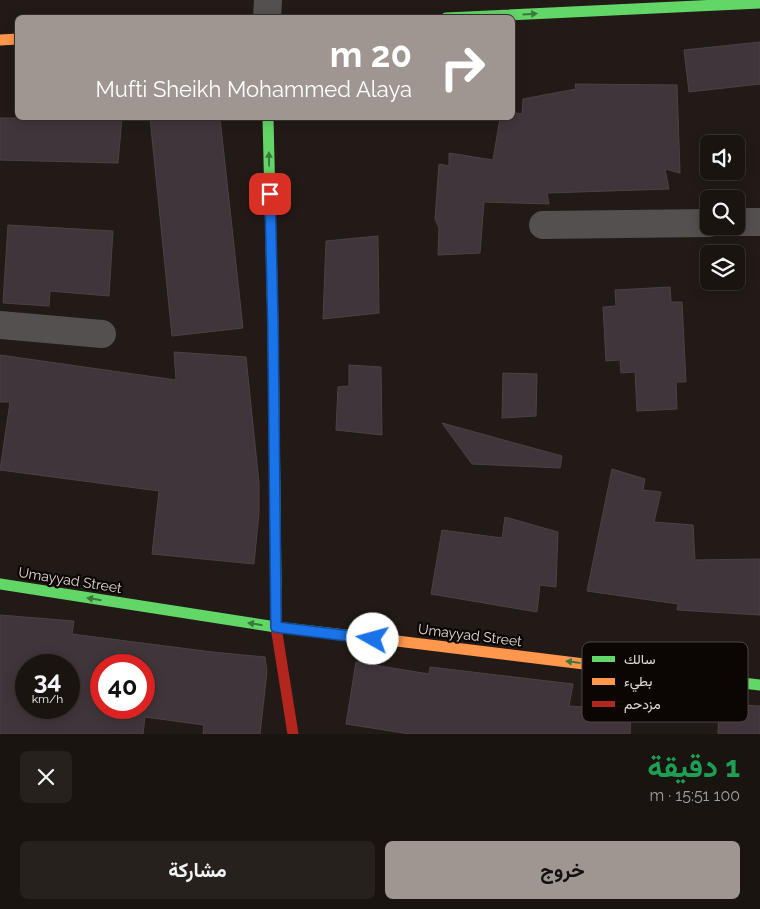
<!DOCTYPE html>
<html lang="ar">
<head>
<meta charset="utf-8">
<style>
	:root { --surface:#1a1410; --page:#27211e; --text:#f1f3f6; --muted:#9f9e9f; --line:#383330; --accent:#9f9692 }
	body { margin:0; font-family:Raleway,Vazirmatn,sans-serif; background:var(--page); color:var(--text); direction:rtl; height:100vh; display:flex; flex-direction:column; font-size:19px; white-space:nowrap }
	* { box-sizing:border-box; margin:0 }
	p { font-size:16px; color:var(--muted) }
	.icon { flex:none; width:28px; height:28px; fill:none; stroke:currentColor; stroke-width:2; stroke-linecap:round; stroke-linejoin:round }
	.map { position:relative; height:734px; overflow:hidden; direction:ltr }
	.sheet { display:flex; flex-direction:column; background:var(--surface); flex:1 }
	.sheet>* { flex:none }
	.banner { position:absolute; left:15px; top:15px; width:500px; height:105px; border-radius:8px; box-shadow:0 2px 12px #0003,0 0 0 1px var(--line); direction:rtl; background:#9f9692; color:#fff; overflow:hidden }
	.controls { position:absolute; left:700px; top:135px; display:grid; gap:10px }
	.controls a { display:grid; place-items:center; width:45px; height:45px; border-radius:8px; background:var(--surface); box-shadow:0 2px 12px #0003,0 0 0 1px var(--line); font-size:25px }
	.speed { position:absolute; left:15px; top:654px; display:flex; gap:10px; font-size:25px; font-weight:700; text-align:center }
	.speed>* { display:grid; place-content:center; width:65px; height:65px; border-radius:50%; background:var(--surface); box-shadow:0 2px 12px #0003,0 0 0 1px var(--line); line-height:1 }
	.speed small { font-size:12px; font-weight:400 }
	.speed .limit { border:8px solid #d22; background:#fff; color:#111 }
	.pin { position:absolute; display:grid; place-items:center; width:42px; height:42px; color:#fff; margin:-21px; border-radius:10px; box-shadow:0 2px 8px #0006 }
	.me { position:absolute; width:55px; margin:-28px; rotate:277deg; stroke-linejoin:round; filter:drop-shadow(0 0 4px #0008) }
	.turn { display:flex; align-items:center; gap:18px; height:105px; padding:0 20px; font-size:22px }
	.turn .icon { width:65px; height:65px; stroke-width:2.5 }
	.turn b { display:block; font-size:35px; line-height:42px }
	.round { display:grid; place-items:center; flex:none; width:52px; height:52px; border-radius:8px; background:var(--page) }
	.overview { display:flex; align-items:center; justify-content:space-between; height:85px; padding:0 20px }
	h1 { font-size:30px; font-weight:700; line-height:38px; color:#1e9e55 }
	.action { display:flex; gap:10px; margin-top:auto; padding:10px 20px }
	.action a { flex:1; height:58px; border-radius:8px; background:var(--accent); color:#111; font-size:20px; font-weight:700; line-height:58px; text-align:center }
	.action a+a { background:var(--page); color:var(--text) }
	.map>svg:first-child { display:block }
</style>
</head>
<body>
<div class="map">
<svg width="760" height="734" viewBox="0 0 760 734">
	<rect width="100%" height="100%" fill="#221a16"/>
	<g fill="#40353b" stroke="#494344" fill-rule="evenodd">
		<path d="M760,42V84L689,92L684,50Z"/>
		<path d="M575,84L677,85L680,173L665,169L669,189L547,193L549,204L484,202L480,253L438,255L439,228L435,219L439,164L449,166V153L493,160L500,118H512V112L522,114L523,99L576,89Z"/>
		<path d="M0,118H122L118,163L0,160Z"/>
		<path d="M150,118H220L243,328L172,336Z"/>
		<path d="M8,225L113,231L109,296L50,291L49,306L3,303Z"/>
		<path d="M378,236L379,313L323,319L326,241Z"/>
		<path d="M670,287L671,302H682L686,382H676L677,409L637,411L635,372L621,373L620,360L606,361L603,307L616,306L615,290Z"/>
		<path d="M174,352L246,357L259,483V513L254,564L152,554L159,491L0,470L10,402H0V355L176,380Z"/>
		<path d="M349,365L381,367L382,435L336,430L338,387L349,386Z"/>
		<path d="M503,373L537,374L536,416L502,418Z"/>
		<path d="M442,423L562,456L560,468L472,464Z"/>
		<path d="M612,469L645,479L643,490L661,492L654,522L693,525L695,560L760,559V615L677,610L678,604L587,591Z"/>
		<path d="M505,517L558,532L556,587L540,585L537,612L431,594L442,530L502,538Z"/>
		<path d="M0,615L74,621L72,634L212,652L265,657L267,672L260,734H203L204,725L145,717L143,734H0ZM26,665H69V708H26ZM101,665H144V708H101Z"/>
		<path d="M356,662L429,674L430,667L573,684L569,706L631,710L630,734H410L346,724Z"/>
		<path d="M719,704L760,706V734H718Z"/>
	</g>
	<g fill="none" stroke-linecap="round" stroke-linejoin="round">
		<g stroke="#53504f" stroke-width="28">
			<path d="M267,18L268,0"/>
			<path d="M736,222H760"/>
			<path d="M543,225L709,223"/>
			<path d="M0,325L102,334"/>
		</g>
		<g stroke="#63d668" stroke-width="11">
			<path d="M446,18L760,3"/>
			<path d="M268,118L273,327L276,589"/>
			<path d="M0,584L276,627L397,641"/>
			<path d="M649,672L760,685"/>
		</g>
		<g stroke="#ff974d" stroke-width="11">
			<path d="M0,40L18,39"/>
			<path d="M397,641L649,672"/>
		</g>
		<path stroke="#b3261e" stroke-width="11" d="M276,589V627L293,734"/>
	</g>
	<defs><path id="oneway-solid" d="M-6-.8H1V-3.2L6.5 0L1 3.2V.8H-6Z" transform="scale(1.25)"/></defs>
	<g fill="#3b783b">
		<use href="#oneway-solid" transform="translate(530 14) rotate(-3)"/>
		<use href="#oneway-solid" transform="translate(269 159) rotate(-91)"/>
		<use href="#oneway-solid" transform="translate(94 599) rotate(-171)"/>
		<use href="#oneway-solid" transform="translate(255 624) rotate(-171)"/>
		<use href="#oneway-solid" transform="translate(573 662) rotate(-173)"/>
	</g>
	<g fill="none" stroke-linecap="round" stroke-linejoin="round">
		<g stroke="#114b97" stroke-width="12">
			<path id="route" d="M270,194L273,327L276,627L373,639"/>
		</g>
		<use href="#route" stroke="#1a73e8" stroke-width="9"/>
	</g>
	<g text-anchor="middle" stroke-width="4.5" stroke-linejoin="round" paint-order="stroke">
		<g font-size="14" fill="#e2d9d4" stroke="#0b0604">
			<text transform="translate(70 580) rotate(9)" y="5">Umayyad Street</text>
			<text transform="translate(470 635) rotate(7)" y="5">Umayyad Street</text>
		</g>
	</g>
	<rect x="582" y="642" width="166" height="80" rx="8" fill="#0b0604" stroke="#4c4542" stroke-width="1"/>
	<rect x="592" y="656" width="23" height="6" fill="#63d668"/>
	<rect x="592" y="678" width="23" height="7" fill="#ff974d"/>
	<rect x="592" y="701" width="23" height="6" fill="#b3261e"/>
	<g font-size="14" fill="#e2d9d4">
		<text x="624" y="664">سالك</text>
		<text x="624" y="686">بطيء</text>
		<text x="624" y="709">مزدحم</text>
	</g>
</svg>
<div class="controls">
<a><svg class="icon" aria-label="sound" viewBox="0 0 24 24"><path d="M4 9h4l5-4v14l-5-4H4zM17 9q2 3 0 6"/></svg></a>
<a><svg class="icon" aria-label="search" viewBox="0 0 24 24"><circle cx="10" cy="10" r="6"/><path d="M15 15l6 6"/></svg></a>
<a><svg class="icon" aria-label="layers" viewBox="0 0 24 24"><path d="M12 4l9 5-9 5-9-5zM3 14l9 5 9-5"/></svg></a>
</div>
<div class="speed"><div>34<small>km/h</small></div><div class="limit">40</div></div>
<div class="pin" style="left:270px;top:194px;background:#d93025"><svg class="icon" aria-label="arrive" viewBox="0 0 24 24"><path d="M6 21V4h12l-3 4 3 4H6"/></svg></div>
<svg class="me" style="left:373px;top:639px" viewBox="-20 -20 40 40"><circle r="19" fill="#fff"/><path d="M0-13L10 11 0 6-10 11z" fill="#1a73e8"/></svg>
<div class="banner">
<div class="turn"><svg class="icon" aria-label="right" viewBox="0 0 24 24"><path d="M7 20v-9h11M14 6l5 5-5 5"/></svg><div><b>20 m</b>Mufti Sheikh Mohammed Alaya</div></div>
</div>
</div>
<section class="sheet">
<div class="overview"><div><h1>1 دقيقة</h1><p>100 m · 15:51</p></div><a class="round"><svg class="icon" aria-label="close" viewBox="0 0 24 24"><path d="M6 6l12 12M18 6L6 18"/></svg></a></div>
<div class="action"><a>خروج</a><a>مشاركة</a></div>
</section>
</body>
</html>
